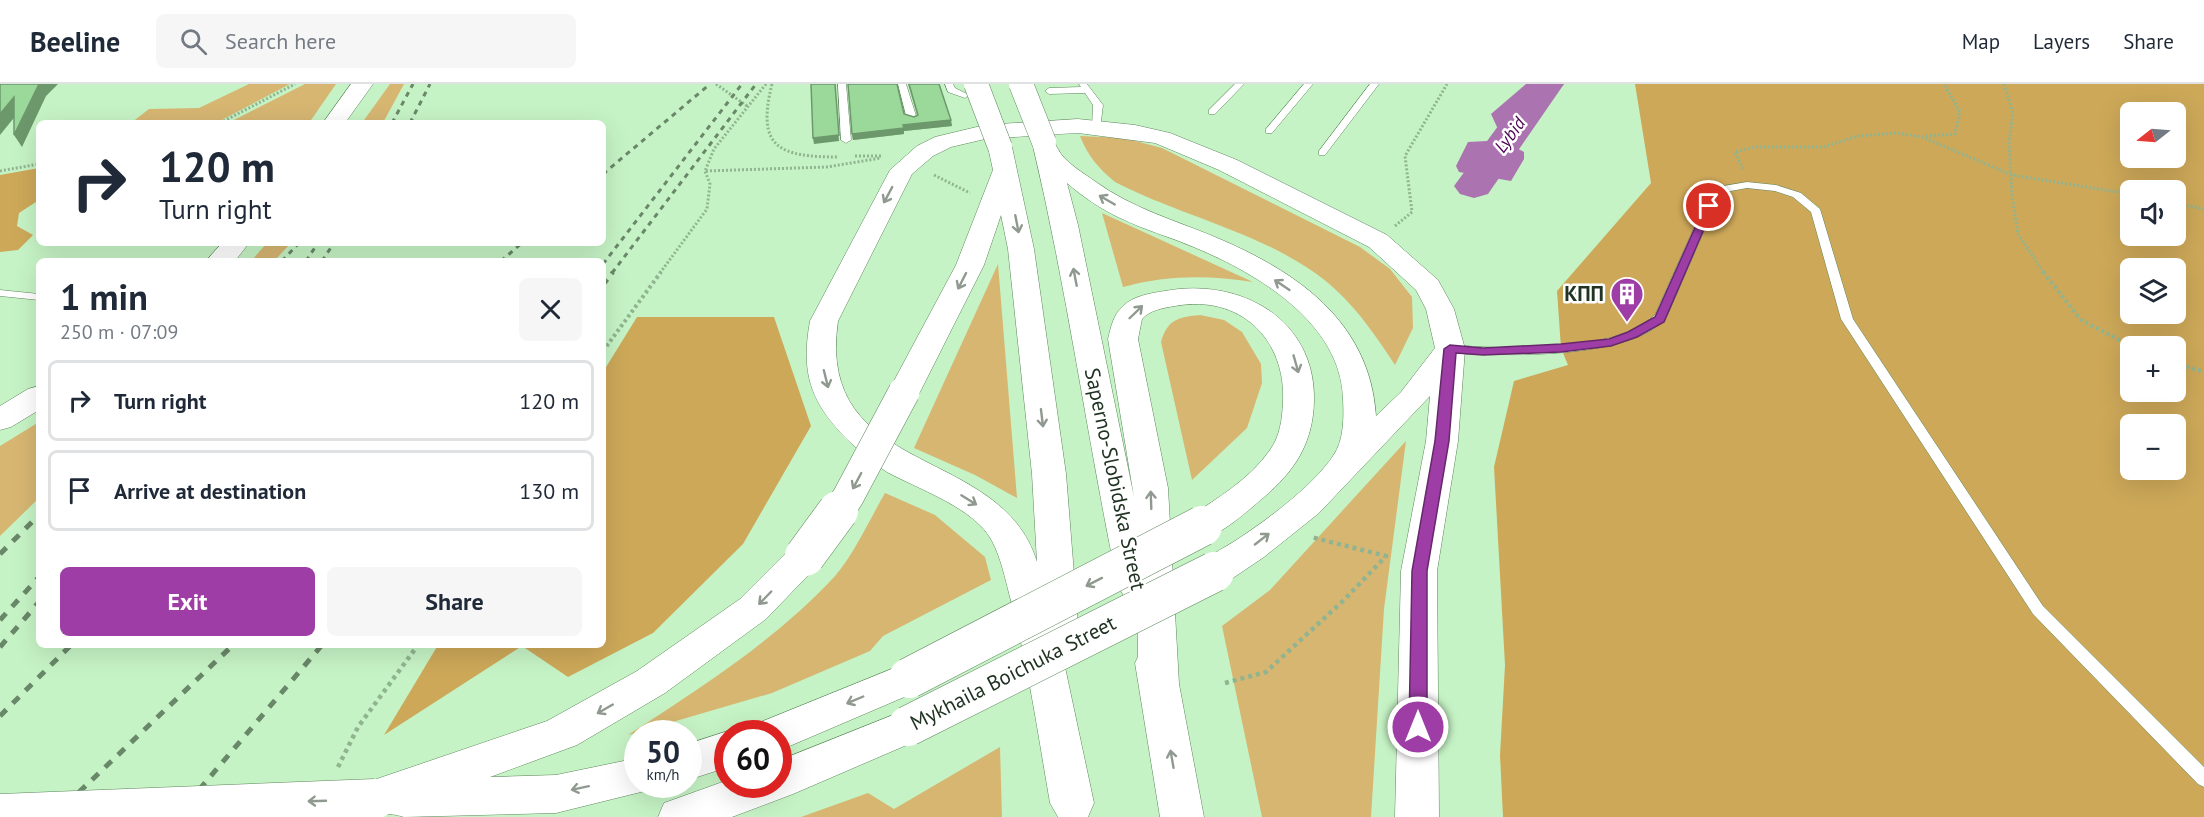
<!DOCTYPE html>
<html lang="en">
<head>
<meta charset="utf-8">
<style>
	:root { --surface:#fff; --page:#f6f6f7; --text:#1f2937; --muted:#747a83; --line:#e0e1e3; --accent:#9d3da5 }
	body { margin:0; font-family:"PT Sans",sans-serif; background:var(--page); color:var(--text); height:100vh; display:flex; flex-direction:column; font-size:22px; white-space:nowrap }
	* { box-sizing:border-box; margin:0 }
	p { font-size:20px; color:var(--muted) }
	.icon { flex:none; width:33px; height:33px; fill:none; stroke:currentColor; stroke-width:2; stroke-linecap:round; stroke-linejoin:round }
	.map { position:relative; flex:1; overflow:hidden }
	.drawer { position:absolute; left:36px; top:174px; width:570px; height:390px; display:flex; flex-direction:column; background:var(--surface); border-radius:9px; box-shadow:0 6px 24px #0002 }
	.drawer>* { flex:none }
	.banner { position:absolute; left:36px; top:36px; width:570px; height:126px; border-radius:9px; box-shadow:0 6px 24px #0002; background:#fff; color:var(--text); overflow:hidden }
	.needle { width:39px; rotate:253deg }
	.fabs { position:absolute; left:2120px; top:18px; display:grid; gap:12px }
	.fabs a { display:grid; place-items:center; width:66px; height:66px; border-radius:9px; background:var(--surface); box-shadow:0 6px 24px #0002; font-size:30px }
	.speed { position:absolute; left:624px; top:636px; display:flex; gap:12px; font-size:30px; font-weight:700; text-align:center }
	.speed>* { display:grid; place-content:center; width:78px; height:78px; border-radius:50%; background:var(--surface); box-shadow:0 6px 24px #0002; line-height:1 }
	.speed small { font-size:15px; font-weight:400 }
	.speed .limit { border:9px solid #d22; background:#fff; color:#111 }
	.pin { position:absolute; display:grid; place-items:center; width:51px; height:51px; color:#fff; margin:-26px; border:3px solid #fff; border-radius:50%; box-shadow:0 2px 6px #0007 }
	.me { position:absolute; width:66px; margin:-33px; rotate:0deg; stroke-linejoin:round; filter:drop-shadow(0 0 4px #0008) }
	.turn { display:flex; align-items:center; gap:21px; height:126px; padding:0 24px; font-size:27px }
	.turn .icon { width:78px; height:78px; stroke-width:2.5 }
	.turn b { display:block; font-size:42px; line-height:51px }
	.round { display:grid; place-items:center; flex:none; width:63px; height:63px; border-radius:9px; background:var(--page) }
	.summary { display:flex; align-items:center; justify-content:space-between; height:102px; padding:0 24px }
	h1 { font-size:36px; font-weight:700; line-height:45px }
	.action { display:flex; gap:12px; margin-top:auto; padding:12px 24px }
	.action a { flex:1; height:69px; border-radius:9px; background:var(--accent); color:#fff; font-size:24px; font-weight:700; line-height:69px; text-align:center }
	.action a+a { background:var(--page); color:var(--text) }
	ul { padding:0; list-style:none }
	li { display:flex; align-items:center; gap:18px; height:81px; margin:0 12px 9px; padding:0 12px; border:3px solid var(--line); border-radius:9px }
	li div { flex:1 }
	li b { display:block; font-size:22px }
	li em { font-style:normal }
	header { display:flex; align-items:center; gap:36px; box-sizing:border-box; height:84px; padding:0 30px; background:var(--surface); border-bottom:2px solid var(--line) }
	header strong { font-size:28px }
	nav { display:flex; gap:33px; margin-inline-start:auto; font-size:21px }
	.search { width:420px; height:54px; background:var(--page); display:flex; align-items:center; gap:15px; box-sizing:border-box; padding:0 21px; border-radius:9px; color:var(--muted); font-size:22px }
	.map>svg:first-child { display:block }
</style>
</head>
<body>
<header>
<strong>Beeline</strong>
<div class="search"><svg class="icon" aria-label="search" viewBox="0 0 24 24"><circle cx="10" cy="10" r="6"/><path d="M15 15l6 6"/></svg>Search here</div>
<nav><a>Map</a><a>Layers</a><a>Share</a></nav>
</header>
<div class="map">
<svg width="2204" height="733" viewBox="0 0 2204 733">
	<rect width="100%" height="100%" fill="#c6f3c5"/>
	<g fill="#d7b672">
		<path d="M249,0H290L216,39H131L149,25L199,24Z"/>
		<path d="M305,0H336L309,39H228Z"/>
		<path d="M390,0H404L385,35L382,39H362Z"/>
		<path d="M1080,52L1124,54L1162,64L1360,163L1390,185L1412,213L1413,244L1395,281C1378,255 1359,227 1336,206C1278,152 1184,134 1115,98C1098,84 1088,72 1080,52Z"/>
		<path d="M1102,129L1253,198C1208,191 1167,191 1123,203Z"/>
		<path d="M267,159H291L274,177H251Z"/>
		<path d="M998,180L1017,414L975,391L914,364Z"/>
		<path d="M1200,231L1224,236L1242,248L1261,280L1262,299L1247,344L1192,396L1161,258C1167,236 1178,233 1200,231Z"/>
		<path d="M39,338V414L0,452V362Z"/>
		<path d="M1406,357L1384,525L1371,733H1262L1222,542L1270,506Z"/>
		<path d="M885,409L935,431L985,473L991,496L883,552L870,567L772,609L628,651C700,604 776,556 835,492C853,472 871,433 885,409Z"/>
		<path d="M1000,663L1002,733H801L868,709L894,725Z"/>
	</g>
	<g fill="#cda859" fill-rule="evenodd">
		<path d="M1635,0H2204V733H1503L1500,671L1505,581L1494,383L1514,297L1568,281L1561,264L1557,207L1651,99ZM2130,28H2175V74H2130ZM2130,106H2175V152H2130ZM2130,184H2175V230H2130ZM2130,262H2175V308H2130ZM2130,340H2175V386H2130Z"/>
		<path d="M39,84V116L19,129L17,142L33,151L18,166L0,168V91Z"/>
		<path d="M637,233H774L811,342L743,460L653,549L568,593L522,562L384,651L438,561H603V288Z"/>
	</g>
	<g fill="#ab73af">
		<path d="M1526,0H1564L1527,42L1497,43L1491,30Z"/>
		<path d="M1487,57L1513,62L1524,68V75L1511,97L1459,88L1456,82L1468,58Z"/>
	</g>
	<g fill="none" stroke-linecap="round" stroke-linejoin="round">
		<path fill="#ab73af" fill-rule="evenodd" d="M1529,0H1564L1488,110L1474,114L1460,110L1454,102Z"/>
		<g stroke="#5c865c" stroke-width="1">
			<g id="lane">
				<path d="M838,0H846L851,56L846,59L841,56Z"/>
				<path d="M898,0H906L917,35L915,37L907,35Z"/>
				<path d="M945,0H953L955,4L969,11L965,14L948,8Z"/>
				<path d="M1079,0H1087L1103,21L1100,45L1092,43L1093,21L1085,9L1049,10L1045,7L1049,4L1081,3Z"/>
				<path d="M1235,0H1244L1215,30H1209V26Z"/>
				<path d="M1304,0H1313L1272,49H1266V45Z"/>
				<path d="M1370,0H1379L1325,71H1319V67Z"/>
				<path d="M1747,98L1776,101L1801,109L1820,125L1853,235L2043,522L2204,683V703L2198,700L2033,530L1841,235L1811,128L1793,113L1775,107L1747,104L1725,108L1709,135L1667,232C1640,271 1528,272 1484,270C1473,270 1452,273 1444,265L1450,261C1504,265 1613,271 1655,231L1698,135L1718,103Z"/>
				<path d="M0,206L39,210V216L0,212Z"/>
			</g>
		</g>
		<g stroke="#5c865c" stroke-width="1">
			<g id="secondary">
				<path d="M351,0H373L345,39H323Z"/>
				<path d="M222,159H249L235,177H206Z"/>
				<path d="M39,302V326L11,343L0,346V322L28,305Z"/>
			</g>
		</g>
		<g stroke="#5c865c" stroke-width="1">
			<g id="primary">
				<path d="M1078,35L1135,41L1170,49L1237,76L1387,151L1438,196L1454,225L1465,265L1458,357L1437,487L1439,733H1395L1401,487L1426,357L1430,312L1319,429L1264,473L1227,498L1214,501L1201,498L1196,488C1205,472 1223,465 1238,455C1268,435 1313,402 1333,372C1344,357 1344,333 1343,315C1341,239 1258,190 1196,164C1171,153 1144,146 1120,134C1101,125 1083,113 1067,99L1078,141L1134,413L1108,255C1111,243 1113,231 1123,222C1133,212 1151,209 1165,207C1240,193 1316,235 1314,317C1313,359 1295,387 1263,414C1250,425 1219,453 1203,454C1199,454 1193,452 1189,451L1184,442L1189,433C1218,414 1250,395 1270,366C1280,352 1282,336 1283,318C1286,255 1240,210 1175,222C1163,224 1150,226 1142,235L1138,255L1168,404L1179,600L1204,733H1160L1135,579L1138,573L1137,516L1124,512L1118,502C1087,354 1067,204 1032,58L1036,53L1044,51L985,55L951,63L933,72L912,90L838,237C815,395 1001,359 1037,478L1032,390L1008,165L1001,131L984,181L920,308L915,315L904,318L893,315L888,308L956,181L993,86L988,63L992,58H1008L1012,63L1034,165L1066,390L1078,540L1073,550L1059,555L1094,719L1088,733H1058L1050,719C1038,650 1028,580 1010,513C1005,494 1001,474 992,457C975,424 918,405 887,388C874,380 862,369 851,359C812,321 800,292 810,237L890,86L917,62L935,53L985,41ZM1078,49L1155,59L1219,86L1369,163L1416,206L1426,225L1435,264L1401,308L1376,332C1370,237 1296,187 1215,153C1174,136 1132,124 1096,98C1085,90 1064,78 1058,65C1055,61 1055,57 1052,53L1044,51Z"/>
				<path d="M805,459L818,463L823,472L818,481L766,535L665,609L577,661L490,693L556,691L638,674V700H655L653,705L556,729L404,733C388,727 376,733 359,729L353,715L359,701L547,637L637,587L740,515L792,463Z"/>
				<path d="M909,578L923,583L929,594L923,605L778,667V650H755L761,638Z"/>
				<path d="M908,625L923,630L929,642L923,654L793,710L732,733H658L664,719L728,696V700H778V677Z"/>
				<path d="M728,647L735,650H728V683L688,696V660Z"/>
			</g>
		</g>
		<g stroke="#90b490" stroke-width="3" stroke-dasharray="2 2" stroke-linecap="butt">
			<path d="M716,0L747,22"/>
			<path d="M766,0L714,65L705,87L827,83L881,74"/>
			<path d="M772,0C756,64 779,73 839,73"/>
			<path d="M2004,0L2013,29L2009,58L2012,112L2018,150L2044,189"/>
			<path d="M220,39L295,0"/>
			<path d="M1926,52L1955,50L1960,28L1944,0"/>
			<path d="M855,72H883"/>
			<path d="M1743,85L1735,68L1754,63H1823L1858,52L1897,49L1922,53L2012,91L2130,110"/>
			<path d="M0,87L39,80"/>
			<path d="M934,91L970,109"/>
			<path d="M2175,119L2204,125"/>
			<path d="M1395,142L1412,128L1405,72L1447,0"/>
			<path d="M660,189L707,125L710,100L705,87"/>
		</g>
		<g stroke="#90b490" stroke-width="4" stroke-dasharray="3 3" stroke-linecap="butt">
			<path d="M2043,188L2081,236L2131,262"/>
			<path d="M603,267L661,188"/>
			<path d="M2175,279L2204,288"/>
		</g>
		<g stroke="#90b490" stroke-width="4.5" stroke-dasharray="4 4" stroke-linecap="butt">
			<path d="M1225,599L1266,588L1345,515L1386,472L1311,453"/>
			<path d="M338,683L358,643L418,561"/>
		</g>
		<use href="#lane" fill="#fff" fill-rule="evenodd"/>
		<use href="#secondary" fill="#fff" fill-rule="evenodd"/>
		<use href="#primary" fill="#fff" fill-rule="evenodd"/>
		<g stroke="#698769" stroke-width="3" stroke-dasharray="5 5" stroke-linecap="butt">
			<path d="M392,39L413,0"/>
			<path d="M410,39L430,0"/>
			<path d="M603,90L710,0"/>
			<path d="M282,177L299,159"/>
			<path d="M306,177L318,159"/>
			<path d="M322,177L334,159"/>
			<path d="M501,177L522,159"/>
			<path d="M603,180L742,0"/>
			<path d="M612,189L756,0"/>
		</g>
		<path stroke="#698769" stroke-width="4.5" stroke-dasharray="7 7" stroke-linecap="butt" d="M603,201L613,188"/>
		<g stroke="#698769" stroke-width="5" stroke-dasharray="9 9" stroke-linecap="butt">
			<path d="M0,470L39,431"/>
			<path d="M0,536L39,493"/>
			<path d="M0,563L39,518"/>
			<path d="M0,632L71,561"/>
			<path d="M53,733L233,561"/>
			<path d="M176,733L322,561"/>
		</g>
		<g stroke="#5c865c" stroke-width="25" stroke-linecap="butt">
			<g id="primary-bridge-far2">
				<path d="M976,0L1000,63"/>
				<path d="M1021,0L1044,58"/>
			</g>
		</g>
		<g stroke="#5c865c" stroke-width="32" stroke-linecap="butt">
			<path id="primary-bridge-far1" d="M837,429L848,413L904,308"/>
		</g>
		<g stroke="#5c865c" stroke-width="41" stroke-linecap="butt">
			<g id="primary-bridge">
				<path d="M805,472L838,427"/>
				<path d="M909,594L1202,442"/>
				<path d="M908,642L1214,488"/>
				<path d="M0,730L375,715"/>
			</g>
		</g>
		<use href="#primary-bridge-far2" stroke="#fff" stroke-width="24"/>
		<use href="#primary-bridge-far1" stroke="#fff" stroke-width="31"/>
		<use href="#primary-bridge" stroke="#fff" stroke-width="40"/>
	</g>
	<path fill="#85bb85" d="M908,0H939L952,42L904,47V50L853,56L852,50L904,30L914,33L917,31Z"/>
	<g fill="#6c986c">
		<path d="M39,0H58L46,12L22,63L14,51Z"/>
		<path d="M835,0L839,57L814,60L813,54Z"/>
		<path d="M14,13L22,24L0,51V30Z"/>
		<path d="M951,36L952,42L904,47V50L853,56L852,50L903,41Z"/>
		<path d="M603,414L605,421L603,426Z"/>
	</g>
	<g fill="#9bd99b" stroke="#6c986c" stroke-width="1.5">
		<path d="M0,0H39L14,51V13L0,30Z"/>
		<path d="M811,0H835L839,51L813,54Z"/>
		<path d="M848,0H897L904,30L914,33L918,31L909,0H939L951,36L903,41L904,44L852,50Z"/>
	</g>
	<defs><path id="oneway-shaft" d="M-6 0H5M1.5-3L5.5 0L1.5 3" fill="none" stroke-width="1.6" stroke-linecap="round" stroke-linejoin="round" transform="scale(1.5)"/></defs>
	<g stroke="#909990">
		<use href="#oneway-shaft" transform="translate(888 111) rotate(118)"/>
		<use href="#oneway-shaft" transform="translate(1107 116) rotate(-150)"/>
		<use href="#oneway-shaft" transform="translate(1017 140) rotate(79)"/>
		<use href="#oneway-shaft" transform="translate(1075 193) rotate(-101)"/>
		<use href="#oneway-shaft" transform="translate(962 197) rotate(117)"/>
		<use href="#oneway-shaft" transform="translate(1282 201) rotate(-146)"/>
		<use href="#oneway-shaft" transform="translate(1136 228) rotate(-44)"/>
		<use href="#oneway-shaft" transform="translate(1296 280) rotate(74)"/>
		<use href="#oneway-shaft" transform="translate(826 295) rotate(76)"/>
		<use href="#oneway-shaft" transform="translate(1042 334) rotate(83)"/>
		<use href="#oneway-shaft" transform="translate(857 397) rotate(118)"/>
		<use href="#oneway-shaft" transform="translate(969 416) rotate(32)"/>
		<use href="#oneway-shaft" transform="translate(1151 416) rotate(-92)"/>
		<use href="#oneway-shaft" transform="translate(1262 455) rotate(-38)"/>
		<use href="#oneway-shaft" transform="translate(1094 498) rotate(153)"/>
		<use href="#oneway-shaft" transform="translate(765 514) rotate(134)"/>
		<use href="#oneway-shaft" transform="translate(855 616) rotate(157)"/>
		<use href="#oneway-shaft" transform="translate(605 625) rotate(150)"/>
		<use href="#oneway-shaft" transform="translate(1172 675) rotate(-100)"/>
		<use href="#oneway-shaft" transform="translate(580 704) rotate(168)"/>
		<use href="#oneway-shaft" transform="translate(317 717) rotate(178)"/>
	</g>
	<path fill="#9d3da5" stroke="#66286b" stroke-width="1.5" d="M1706,119L1714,122L1664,238L1637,253L1611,262L1561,268L1483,271L1456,269L1449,357L1427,487V643L1424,648H1412L1409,643L1412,487L1435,357L1444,265L1450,261L1483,264L1561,260L1609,255L1628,248L1655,233Z"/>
	<defs>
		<g id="building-pin" transform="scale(1.725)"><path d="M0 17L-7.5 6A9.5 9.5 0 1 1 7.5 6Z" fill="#9d3da5" stroke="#fff"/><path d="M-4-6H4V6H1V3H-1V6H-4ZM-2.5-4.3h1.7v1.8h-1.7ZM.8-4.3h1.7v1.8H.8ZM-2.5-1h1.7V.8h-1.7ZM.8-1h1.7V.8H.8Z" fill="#fff"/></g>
	</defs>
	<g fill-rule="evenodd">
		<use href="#building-pin" x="1627" y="210"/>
	</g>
	<g text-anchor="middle" stroke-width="5" stroke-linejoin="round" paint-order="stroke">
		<g font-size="18" font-style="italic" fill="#4d0353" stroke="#fff">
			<text transform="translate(1510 51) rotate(-54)" y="6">Lybid</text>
		</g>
		<g font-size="21" font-weight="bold" fill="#213322" stroke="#fff" text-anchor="end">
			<text x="1604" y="217">КПП</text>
		</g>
		<g font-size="21" fill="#213322" stroke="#fff">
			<text transform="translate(1115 395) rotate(78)" y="7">Saperno-Slobidska Street</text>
			<text transform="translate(1013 589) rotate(-27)" y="7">Mykhaila Boichuka Street</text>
		</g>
	</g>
</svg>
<div class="fabs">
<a><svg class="needle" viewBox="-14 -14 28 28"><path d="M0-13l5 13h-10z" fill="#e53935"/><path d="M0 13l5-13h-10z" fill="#747a83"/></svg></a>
<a><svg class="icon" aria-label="sound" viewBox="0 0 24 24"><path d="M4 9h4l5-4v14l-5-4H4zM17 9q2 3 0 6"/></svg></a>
<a><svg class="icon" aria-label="layers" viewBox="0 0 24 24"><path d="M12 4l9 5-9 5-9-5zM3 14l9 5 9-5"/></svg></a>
<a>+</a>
<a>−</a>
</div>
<div class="speed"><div>50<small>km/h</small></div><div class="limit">60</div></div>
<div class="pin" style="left:1709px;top:122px;background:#d93025"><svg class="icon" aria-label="arrive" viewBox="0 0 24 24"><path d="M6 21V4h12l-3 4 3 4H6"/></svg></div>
<svg class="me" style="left:1418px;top:643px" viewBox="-20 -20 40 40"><circle r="17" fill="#9d3da5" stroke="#fff" stroke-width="3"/><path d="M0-11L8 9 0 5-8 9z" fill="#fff"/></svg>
<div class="banner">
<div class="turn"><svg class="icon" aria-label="right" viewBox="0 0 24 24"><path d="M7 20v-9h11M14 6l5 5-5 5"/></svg><div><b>120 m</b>Turn right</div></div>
</div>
<section class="drawer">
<div class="summary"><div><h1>1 min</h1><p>250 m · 07:09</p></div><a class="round"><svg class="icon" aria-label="close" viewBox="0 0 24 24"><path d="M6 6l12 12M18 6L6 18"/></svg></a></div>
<ul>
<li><svg class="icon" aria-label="right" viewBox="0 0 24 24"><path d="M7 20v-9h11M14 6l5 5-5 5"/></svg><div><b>Turn right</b></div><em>120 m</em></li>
<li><svg class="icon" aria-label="arrive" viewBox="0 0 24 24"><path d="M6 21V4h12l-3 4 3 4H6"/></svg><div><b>Arrive at destination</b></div><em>130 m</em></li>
</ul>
<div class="action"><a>Exit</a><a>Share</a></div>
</section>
</div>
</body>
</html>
